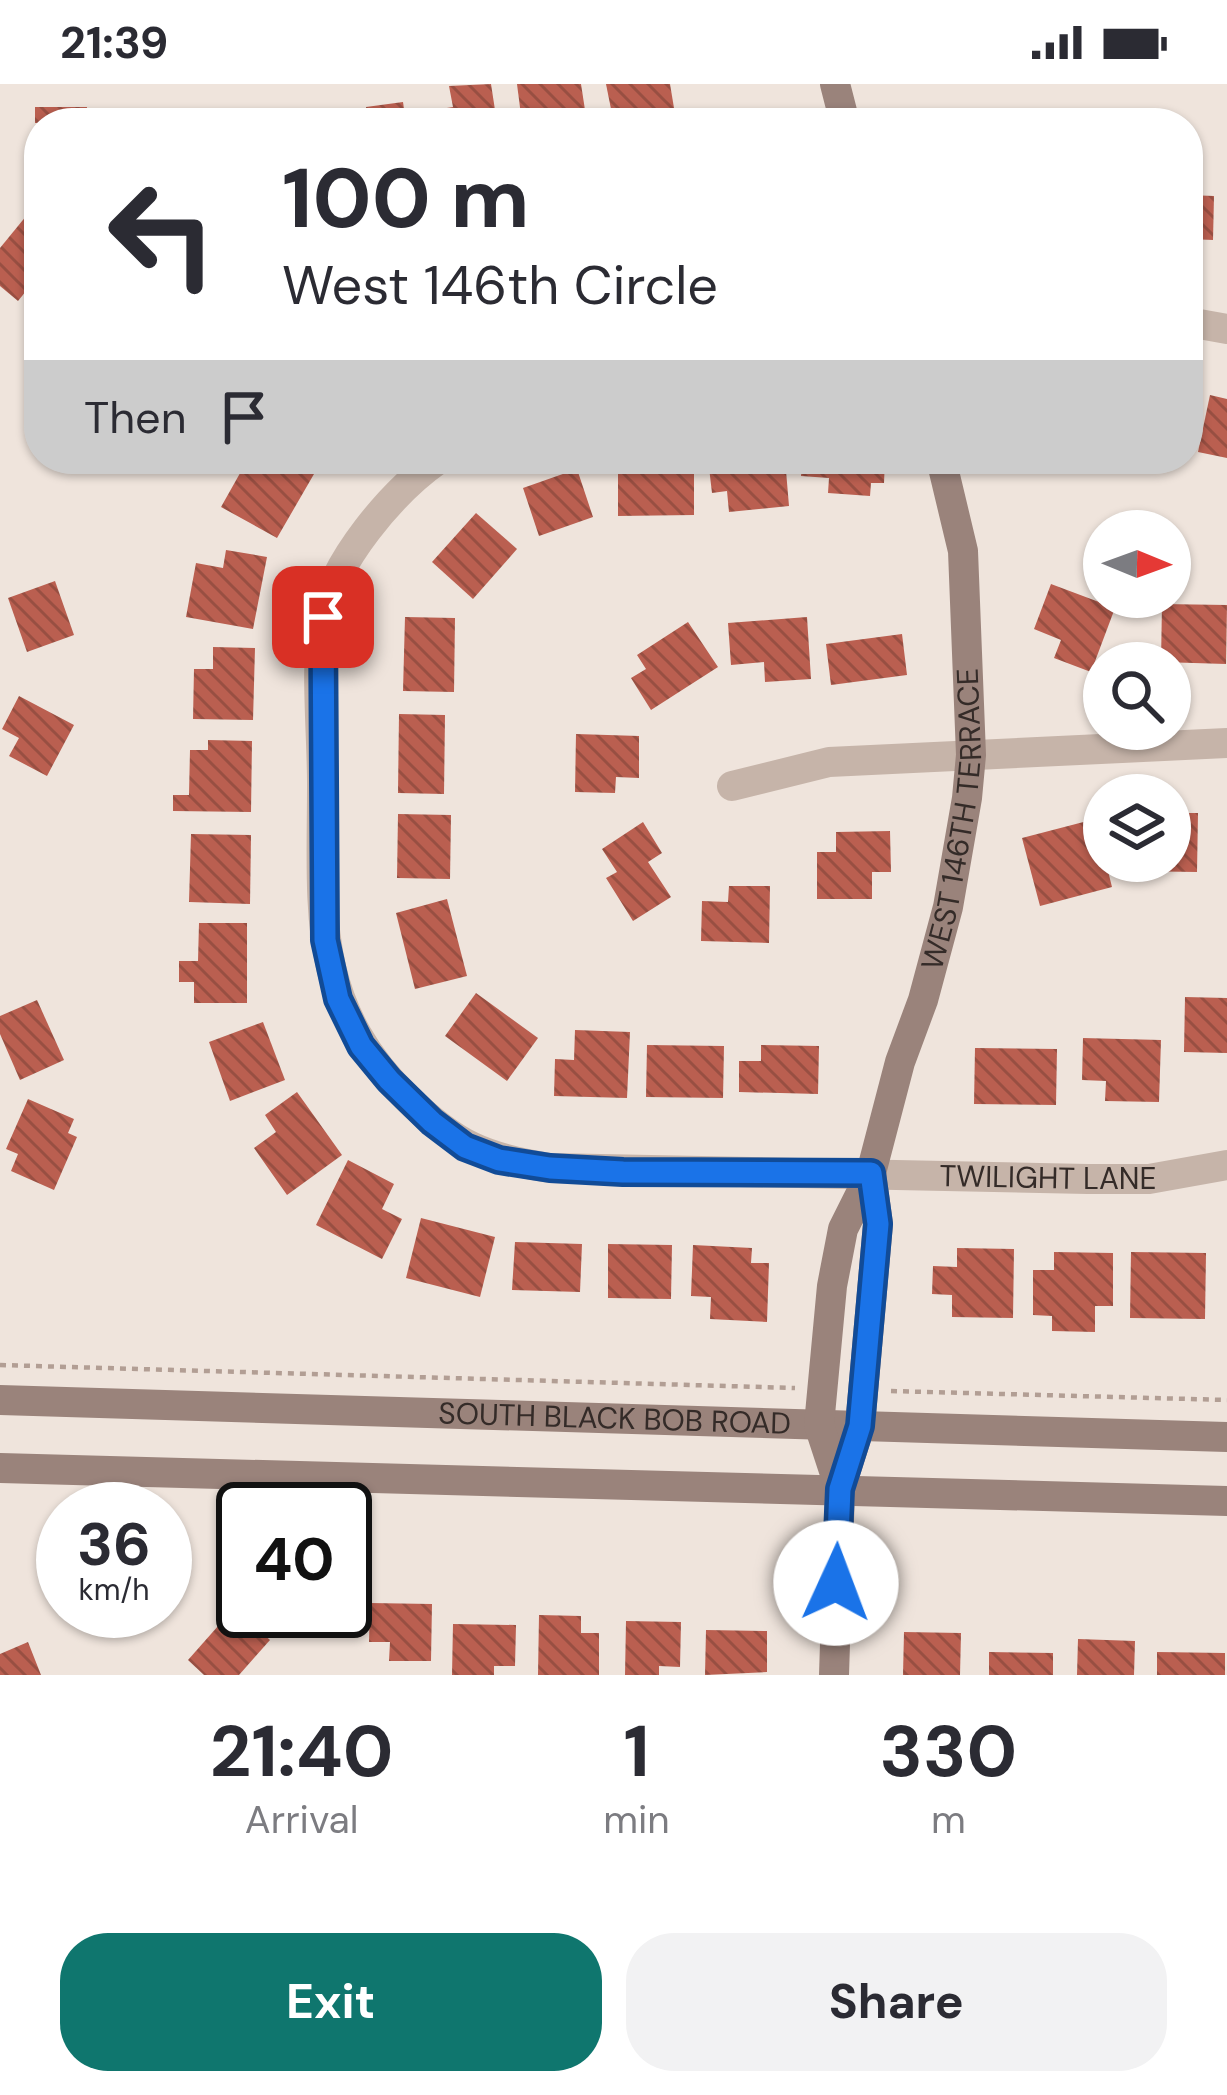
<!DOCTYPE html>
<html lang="en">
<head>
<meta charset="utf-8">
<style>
	:root { --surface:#fff; --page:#f2f2f3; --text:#2b2b33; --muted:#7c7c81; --accent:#0f766e }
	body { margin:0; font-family:"DM Sans",sans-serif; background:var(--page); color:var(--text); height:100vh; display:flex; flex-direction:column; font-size:45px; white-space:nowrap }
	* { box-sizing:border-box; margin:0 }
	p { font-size:39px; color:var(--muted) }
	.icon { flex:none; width:66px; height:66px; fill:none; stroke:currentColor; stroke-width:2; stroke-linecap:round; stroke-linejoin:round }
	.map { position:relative; height:1591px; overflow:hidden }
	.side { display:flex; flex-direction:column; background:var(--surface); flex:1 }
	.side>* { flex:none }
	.guide { position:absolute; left:24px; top:24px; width:1179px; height:366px; border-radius:48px; box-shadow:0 3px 9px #0004; background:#fff; color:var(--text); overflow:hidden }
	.needle { width:78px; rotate:91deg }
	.fabs { position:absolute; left:1083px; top:426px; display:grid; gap:24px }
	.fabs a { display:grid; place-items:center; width:108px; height:108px; border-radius:50%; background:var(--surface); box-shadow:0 3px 9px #0004; font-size:60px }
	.speed { position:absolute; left:36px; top:1398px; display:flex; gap:24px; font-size:60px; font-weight:700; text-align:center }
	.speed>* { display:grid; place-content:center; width:156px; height:156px; border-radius:50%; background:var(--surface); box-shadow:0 3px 9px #0004; line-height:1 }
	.speed small { font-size:30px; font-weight:400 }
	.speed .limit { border:6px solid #111; border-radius:18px; background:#fff; color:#111 }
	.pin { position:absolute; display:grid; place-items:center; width:102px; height:102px; color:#fff; margin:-51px; border-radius:24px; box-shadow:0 6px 18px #0006 }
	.me { position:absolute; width:132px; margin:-66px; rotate:2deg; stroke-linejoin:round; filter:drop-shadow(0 0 9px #0008) }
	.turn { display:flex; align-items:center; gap:42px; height:252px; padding:0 60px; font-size:54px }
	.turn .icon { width:156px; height:156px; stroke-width:2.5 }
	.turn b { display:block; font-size:84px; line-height:102px }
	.then { display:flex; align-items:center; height:114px; padding:0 60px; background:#0003; gap:24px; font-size:45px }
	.eta { display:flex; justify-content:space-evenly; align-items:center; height:204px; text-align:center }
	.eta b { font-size:72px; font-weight:700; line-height:84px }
	.cta { display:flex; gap:24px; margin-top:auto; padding:24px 60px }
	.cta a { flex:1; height:138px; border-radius:48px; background:var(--accent); color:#fff; font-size:48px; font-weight:700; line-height:138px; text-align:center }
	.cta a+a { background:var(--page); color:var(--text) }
	.status { display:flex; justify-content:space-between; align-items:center; height:84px; padding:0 60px; background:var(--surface); direction:ltr }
	.status svg { height:33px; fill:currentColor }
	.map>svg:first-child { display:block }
</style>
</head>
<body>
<div class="status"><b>21:39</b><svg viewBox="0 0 49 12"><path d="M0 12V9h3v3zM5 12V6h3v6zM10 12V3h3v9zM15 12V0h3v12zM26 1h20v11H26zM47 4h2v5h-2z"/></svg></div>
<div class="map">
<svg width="1227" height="1591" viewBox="0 0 1227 1591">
	<defs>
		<pattern id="building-back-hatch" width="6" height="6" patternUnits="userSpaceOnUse" patternTransform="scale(3)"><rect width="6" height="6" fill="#ba5f50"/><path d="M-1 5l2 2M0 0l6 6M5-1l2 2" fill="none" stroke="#984f42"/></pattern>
	</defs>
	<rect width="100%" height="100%" fill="#efe4dc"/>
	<g fill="url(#building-back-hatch)">
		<path d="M491,0L497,39H430L428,27L453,23L449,2Z"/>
		<path d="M517,0H581L587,39H522Z"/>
		<path d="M606,0H670L674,24L613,35Z"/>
		<path d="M403,18L406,39H368L366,23Z"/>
		<path d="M35,23H87L86,39H35Z"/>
		<path d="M316,32V39H250V35Z"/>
		<path d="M1188,111L1214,112L1213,156L1188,155Z"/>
		<path d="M27,131L39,141V191L18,217L0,202V164Z"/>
		<path d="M1210,311L1227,315V374L1198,368Z"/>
		<path d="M248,375L264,383L268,375H288L314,390L277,454L221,423Z"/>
		<path d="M618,375H694V431L618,432Z"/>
		<path d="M708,375H785L789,422L729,428L727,407L712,409Z"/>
		<path d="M802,375H885L884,399H871L870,412L828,409L829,394L801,392Z"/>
		<path d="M577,385L593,433L539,452L523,404Z"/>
		<path d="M476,429L517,465L473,515L432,478Z"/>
		<path d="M226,466L267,473L253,545L186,533L196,479L223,484Z"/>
		<path d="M55,497L74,551L27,568L8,514Z"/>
		<path d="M1051,500L1115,524L1091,588L1054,574L1061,556L1034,545Z"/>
		<path d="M1162,520L1227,521L1226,580L1161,578Z"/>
		<path d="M405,533L455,534L454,608L403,607Z"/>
		<path d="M807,533L811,595L765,598L764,578L731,581L728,539Z"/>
		<path d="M688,538L718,583L651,626L631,594L646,585L637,571Z"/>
		<path d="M902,550L907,591L831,601L826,560Z"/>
		<path d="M213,563L255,564L253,636L193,635L194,585H213Z"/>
		<path d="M19,612L74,641L47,692L9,672L19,654L2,645Z"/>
		<path d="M399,630L445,631L444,710L398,709Z"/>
		<path d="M576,650L639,652V694L616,693L615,709L575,708Z"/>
		<path d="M208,656L252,657L251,728L173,727V711H189L190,666H208Z"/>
		<path d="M1170,729H1198L1197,788L1129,787V777H1170Z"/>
		<path d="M398,730L451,731L450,795L397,794Z"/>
		<path d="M1095,735L1112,803L1040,822L1022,754Z"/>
		<path d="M643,738L662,769L648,778L671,813L633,837L606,794L617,788L602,765Z"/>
		<path d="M890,747L891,788H872V815H817V768H836V748Z"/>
		<path d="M191,750L251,751L250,820L189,818Z"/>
		<path d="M729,802H770L769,859L701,857L702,817L728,818Z"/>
		<path d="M447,815L467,892L415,905L396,829Z"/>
		<path d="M199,839H247V919H194V898H179V877H198Z"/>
		<path d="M476,909L538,954L507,997L445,952Z"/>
		<path d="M1185,913L1227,914V969L1184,968Z"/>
		<path d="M37,916L64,976L20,996L0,950V932Z"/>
		<path d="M263,938L285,996L230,1017L209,958Z"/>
		<path d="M575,946L630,948L627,1014L554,1012L555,975L574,976Z"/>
		<path d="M1083,954L1161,956L1159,1018L1105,1017L1106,997L1082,996Z"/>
		<path d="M647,961L724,962L723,1014L646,1013Z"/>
		<path d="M761,961L819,962L818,1010L739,1008V977H761Z"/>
		<path d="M975,964L1057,965L1056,1021L974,1020Z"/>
		<path d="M297,1008L342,1071L287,1111L254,1064L276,1048L265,1031Z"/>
		<path d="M28,1015L74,1035L68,1049L77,1053L54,1106L11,1087L18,1070L6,1065Z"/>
		<path d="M348,1076L394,1100L382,1125L402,1135L382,1175L316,1141Z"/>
		<path d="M421,1134L495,1153L480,1213L406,1194Z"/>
		<path d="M515,1158L582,1160L580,1208L512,1206Z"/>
		<path d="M608,1160L672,1161L671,1215L608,1214Z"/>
		<path d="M693,1161L752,1164L751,1179H769L767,1238L710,1235L711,1213L691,1212Z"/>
		<path d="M957,1164L1014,1165L1013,1234L952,1233V1211L932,1210L933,1182L957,1183Z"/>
		<path d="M1054,1168L1113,1169V1222H1095V1248L1052,1247V1232L1033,1231V1186H1054Z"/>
		<path d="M1131,1168L1206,1169L1205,1235L1130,1234Z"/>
		<path d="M370,1519L432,1520L431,1577H389L390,1558H369Z"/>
		<path d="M234,1524L270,1556L239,1591H204L188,1576Z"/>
		<path d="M284,1527H320L321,1542L285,1545Z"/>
		<path d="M539,1531L581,1532V1549H599V1591H538Z"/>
		<path d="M626,1537L681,1538L680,1583L659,1582V1591H625Z"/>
		<path d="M453,1540L516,1541L515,1582H494V1591H452Z"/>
		<path d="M706,1546L767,1547V1588L705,1591Z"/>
		<path d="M904,1548L961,1549L960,1591H903Z"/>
		<path d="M1078,1555L1135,1557L1134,1591H1077Z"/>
		<path d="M28,1558L41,1591H0V1570Z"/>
		<path d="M989,1568L1053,1569V1591H989Z"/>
		<path d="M1157,1568L1225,1569V1591H1157Z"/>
	</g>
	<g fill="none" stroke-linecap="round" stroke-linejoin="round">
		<g stroke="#b29e94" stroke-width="4.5" stroke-dasharray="6 6" stroke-linecap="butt">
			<path d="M0,1281L795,1304"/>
			<path d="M891,1307L1227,1316"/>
		</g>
		<g stroke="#c6b4a9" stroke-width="30">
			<path d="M1188,238L1227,245"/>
			<path id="s1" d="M439,375C393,407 332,478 323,535C315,585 322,648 322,700C322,825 310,920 407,1014C455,1061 485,1074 550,1084L1088,1095H1149L1227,1081"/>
			<path d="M732,702L829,678L1227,659"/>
		</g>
		<g stroke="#9a837b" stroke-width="30">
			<path d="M835,0L845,39"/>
			<path id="s2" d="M0,1316L1227,1353"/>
			<path d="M0,1384L1227,1417"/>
			<path id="s3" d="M840,1405L819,1341L832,1202L843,1145L871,1089L900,978L923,916L948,823L967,714L971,671L963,467L941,375"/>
			<path d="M834,1591L840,1405L860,1342L878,1140L871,1089"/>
		</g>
	</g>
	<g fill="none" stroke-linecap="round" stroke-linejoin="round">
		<g stroke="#114b97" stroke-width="30">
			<path id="route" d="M323,533L325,856L338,915L361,962L389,996L432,1038L465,1063L499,1076L550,1084L623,1088L871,1089L878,1140L860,1342L840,1405L836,1499"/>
		</g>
		<use href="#route" stroke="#1a73e8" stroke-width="21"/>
	</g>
	<g text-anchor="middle" stroke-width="9" stroke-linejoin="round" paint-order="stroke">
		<g font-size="30" fill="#342b28" stroke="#f8efe8">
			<text dy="10" stroke="none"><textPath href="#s3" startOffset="693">WEST 146TH TERRACE</textPath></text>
			<text dy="10" stroke="none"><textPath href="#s1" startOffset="1365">TWILIGHT LANE</textPath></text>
			<text dy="10" stroke="none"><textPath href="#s2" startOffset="615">SOUTH BLACK BOB ROAD</textPath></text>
		</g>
	</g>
</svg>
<div class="fabs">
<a><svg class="needle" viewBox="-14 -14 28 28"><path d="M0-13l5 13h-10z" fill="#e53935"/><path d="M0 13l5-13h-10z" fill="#7c7c81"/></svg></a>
<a><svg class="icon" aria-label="search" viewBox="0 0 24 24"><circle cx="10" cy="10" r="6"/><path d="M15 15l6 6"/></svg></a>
<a><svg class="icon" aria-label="layers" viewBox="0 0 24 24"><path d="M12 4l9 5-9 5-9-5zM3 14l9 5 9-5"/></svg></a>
</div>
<div class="speed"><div>36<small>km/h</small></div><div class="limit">40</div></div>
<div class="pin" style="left:323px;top:533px;background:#d93025"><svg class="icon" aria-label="arrive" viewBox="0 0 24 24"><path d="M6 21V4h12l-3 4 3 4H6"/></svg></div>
<svg class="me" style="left:836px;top:1499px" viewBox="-20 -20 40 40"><circle r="19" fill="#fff"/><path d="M0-13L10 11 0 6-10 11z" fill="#1a73e8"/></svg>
<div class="guide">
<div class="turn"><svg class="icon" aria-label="left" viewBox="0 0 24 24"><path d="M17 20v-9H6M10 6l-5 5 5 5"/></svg><div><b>100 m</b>West 146th Circle</div></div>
<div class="then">Then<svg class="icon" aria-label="arrive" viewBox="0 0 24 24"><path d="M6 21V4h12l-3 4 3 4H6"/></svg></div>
</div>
</div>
<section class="side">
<div class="eta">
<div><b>21:40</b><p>Arrival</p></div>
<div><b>1</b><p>min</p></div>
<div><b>330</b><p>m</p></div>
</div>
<div class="cta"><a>Exit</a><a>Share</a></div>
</section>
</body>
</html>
